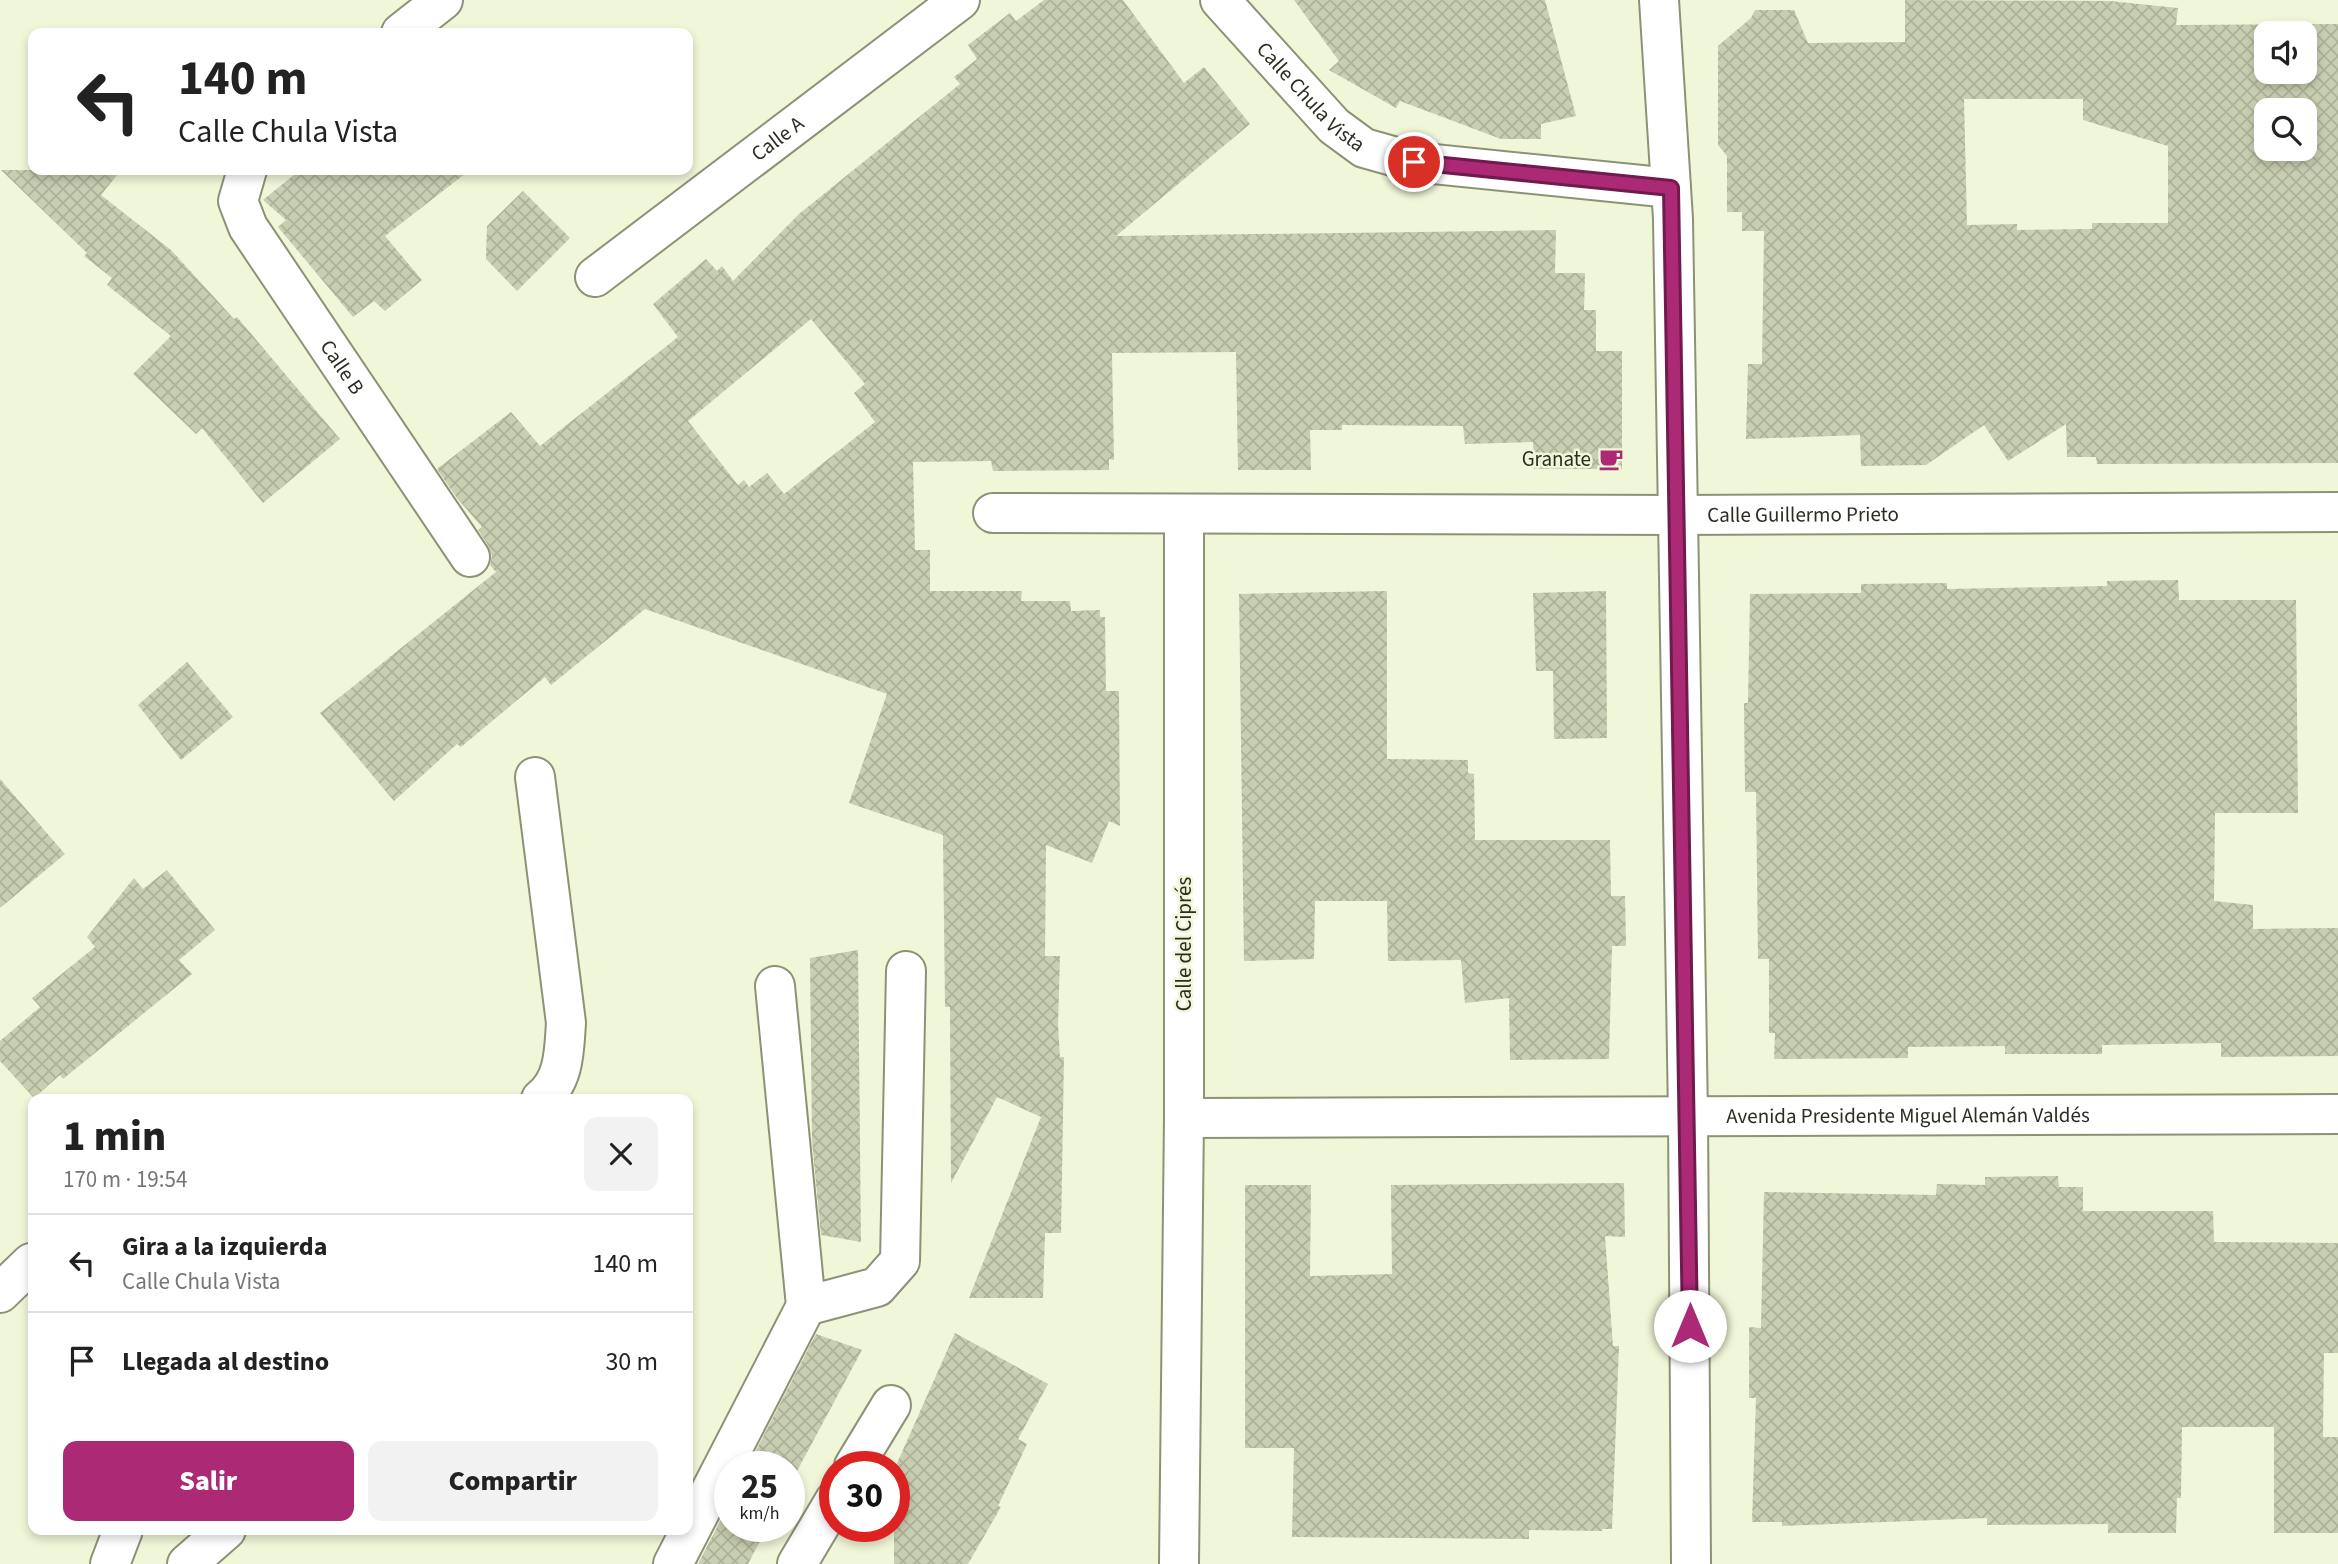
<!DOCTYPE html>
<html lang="es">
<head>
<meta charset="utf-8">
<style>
	:root { --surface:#fff; --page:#f2f2f2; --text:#222; --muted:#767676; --line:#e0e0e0; --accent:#ab2975 }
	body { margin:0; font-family:"Source Sans 3",sans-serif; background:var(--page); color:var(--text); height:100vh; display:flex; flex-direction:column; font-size:26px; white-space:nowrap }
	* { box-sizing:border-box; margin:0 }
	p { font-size:23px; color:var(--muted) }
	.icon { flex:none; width:38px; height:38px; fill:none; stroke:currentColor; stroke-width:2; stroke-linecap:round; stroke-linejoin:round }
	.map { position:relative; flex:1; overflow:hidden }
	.details { position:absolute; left:28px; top:1094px; width:665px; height:441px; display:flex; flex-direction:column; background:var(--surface); border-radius:14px; box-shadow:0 4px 10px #0003 }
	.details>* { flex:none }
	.hud { position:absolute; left:28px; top:28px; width:665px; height:147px; border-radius:14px; box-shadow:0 4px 10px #0003; background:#fff; color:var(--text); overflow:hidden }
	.buttons { position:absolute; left:2254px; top:21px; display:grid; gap:14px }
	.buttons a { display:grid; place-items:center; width:63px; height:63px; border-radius:14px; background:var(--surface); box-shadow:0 4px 10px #0003; font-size:35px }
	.speed { position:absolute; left:714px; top:1451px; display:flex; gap:14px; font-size:35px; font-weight:700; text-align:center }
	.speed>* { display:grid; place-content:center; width:91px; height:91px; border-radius:50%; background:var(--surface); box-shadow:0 4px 10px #0003; line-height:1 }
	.speed small { font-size:18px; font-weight:400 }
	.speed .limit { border:10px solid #d22; background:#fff; color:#111 }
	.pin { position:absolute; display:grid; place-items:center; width:60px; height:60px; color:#fff; margin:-30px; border:4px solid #fff; border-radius:50%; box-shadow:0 2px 7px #0007 }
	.me { position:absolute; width:77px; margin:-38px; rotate:0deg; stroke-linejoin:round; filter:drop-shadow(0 0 5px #0008) }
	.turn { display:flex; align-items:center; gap:24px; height:147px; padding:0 35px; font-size:32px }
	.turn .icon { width:91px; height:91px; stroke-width:2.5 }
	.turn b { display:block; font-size:49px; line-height:60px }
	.round { display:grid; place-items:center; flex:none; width:74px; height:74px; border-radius:14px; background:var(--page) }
	.headline { display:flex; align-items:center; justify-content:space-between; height:119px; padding:0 35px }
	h1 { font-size:42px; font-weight:800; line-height:52px }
	.action { display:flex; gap:14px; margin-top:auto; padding:14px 35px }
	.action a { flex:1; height:80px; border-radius:14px; background:var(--accent); color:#fff; font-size:28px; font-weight:800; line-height:80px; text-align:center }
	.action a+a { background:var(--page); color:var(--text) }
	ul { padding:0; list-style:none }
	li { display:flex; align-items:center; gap:21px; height:98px; padding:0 35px; border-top:2px solid var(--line) }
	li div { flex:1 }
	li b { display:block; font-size:26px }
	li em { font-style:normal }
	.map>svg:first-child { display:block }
</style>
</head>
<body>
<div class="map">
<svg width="2338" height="1564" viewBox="0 0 2338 1564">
	<defs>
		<pattern id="building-cross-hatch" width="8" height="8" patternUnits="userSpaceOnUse" patternTransform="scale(1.75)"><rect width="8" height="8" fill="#c8ceb1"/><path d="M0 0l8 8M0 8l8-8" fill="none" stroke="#acb198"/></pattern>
	</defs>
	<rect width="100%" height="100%" fill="#f0f6d8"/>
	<g fill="url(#building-cross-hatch)" fill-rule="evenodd">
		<path d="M1044,0H1123L1184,83L1204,67L1250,124L1116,236L1556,230L1555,273H1585L1584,310H1596V351H1622V469H1534L1533,442L1465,444L1463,426L1342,425V430H1310L1311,470H1238L1236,352L1112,353L1114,460L1109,459V470L993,471L991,461L913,462L915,550H930V591H1022L1021,601H1070L1071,611L1100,610V617H1105L1106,691H1119L1120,826L1109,821L1092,863L1046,845L1045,956H1060L1058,1025L1060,1057H1064L1061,1233H1045L1043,1298H969L1041,1117L997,1097L951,1183L950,1007H945L943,835L849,803L887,694L645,609L551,685L545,677L461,747L457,744L394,801L320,713L496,572L490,565L492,556L488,545L478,530L482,527L457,498L437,469L511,412L540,446L678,337L653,304L706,259L717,271L722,266L733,281L799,214L960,84L954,77L977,59L968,45L1010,13L1016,21ZM811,319L865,384L854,393L875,422L784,494L767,473L749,487L744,480L738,485L688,421Z"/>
		<path d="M1294,0H1545L1576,116L1541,124V139H1501L1400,101L1396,108L1329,70L1339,61Z"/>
		<path d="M1905,0L2110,1L2178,8L2176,25L2338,24V463L2097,464L2096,457H2067L2066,424L2008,461L1984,425L1926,465L1861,466L1860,435L1746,439L1748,364H1762L1764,231H1742V212H1727V156L1718,145V46L1751,18L1755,10H1794L1808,43L1905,42ZM2266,33H2305V72H2266ZM1964,99H2083V120L2168,146V223H2092V229L2017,230V224L1967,225ZM2266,110H2305V149H2266Z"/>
		<path d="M1,170H121L101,195L171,250L234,319L237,317L340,439L263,503L202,428L196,434L133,374L171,336L107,285L112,278L84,256L87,253Z"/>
		<path d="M300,170H470L385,236L422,280L385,311L374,301L353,317L278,227L286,220L263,200Z"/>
		<path d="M523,191L570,238L517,291L486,259L487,226Z"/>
		<path d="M2178,580L2179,600H2296L2298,813H2215L2214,901L2253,905V929L2338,928V1056L2221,1057V1043L2102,1045V1054H2005V1046L1908,1047V1058L1774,1059L1775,1033H1769V959H1758L1756,792H1745L1744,703H1748L1750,594L1861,593V584L1947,583V589L2107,586V581Z"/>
		<path d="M1387,591V759L1468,760V773L1474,774L1475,840H1610L1611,896H1625L1626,946H1612L1609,1059L1510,1060L1509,998L1465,1003L1461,960L1388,961L1387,901H1315L1314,959L1244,961L1239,594Z"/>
		<path d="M1606,591L1607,738L1554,739L1553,671H1536L1533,593Z"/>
		<path d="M187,662L233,717L181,760L138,705Z"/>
		<path d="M0,779L65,854L0,908Z"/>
		<path d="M167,870L215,930L179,960L192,974L63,1079L60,1075L34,1098L0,1061V1041L40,1007L32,998L95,947L87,937L134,878L143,889Z"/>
		<path d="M858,950L861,1242L821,1235L812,1141L810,958Z"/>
		<path d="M2058,1176L2059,1187H2083V1211H2213L2214,1242L2338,1243V1353H2324L2323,1437H2338V1533H2274V1427H2182L2181,1498H2177L2176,1533H2108V1524L1987,1525V1518L1782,1526V1522H1752L1756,1398H1749V1327L1761,1328L1764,1192L1936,1195L1937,1184L1985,1185V1177Z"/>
		<path d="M1624,1183L1625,1237L1605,1236L1613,1346H1619L1612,1529H1602V1531L1529,1530V1539L1292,1537L1294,1448H1245V1185H1311L1310,1276L1392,1274L1391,1185Z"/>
		<path d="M955,1333L1048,1384L1018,1439L1027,1444L998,1506L1001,1507L968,1564H894V1470Z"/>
		<path d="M816,1334L862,1350L789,1486V1466H748Z"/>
		<path d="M730,1502V1526H768L748,1564H698Z"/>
	</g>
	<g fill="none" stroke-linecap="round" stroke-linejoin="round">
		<g stroke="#8d9276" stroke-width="42">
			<g id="street">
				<path id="s1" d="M1220,0L1334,126L1364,148L1414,162L1671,188"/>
				<path d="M1659,0L1673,219L1688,1115L1691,1564"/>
				<path d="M401,33L443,0"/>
				<path id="s2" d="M247,170L238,201L248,227L470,557"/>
				<path id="s3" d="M595,277L960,0"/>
				<path id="s4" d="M993,513L1679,515L2338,512"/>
				<path d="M535,777L566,1023C564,1050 565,1080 541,1099"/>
				<path id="s5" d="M1184,1118L2338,1114"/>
				<path d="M0,1293L31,1263"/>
				<path d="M806,1306L877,1287L900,1261L906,971"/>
				<path d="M854,1466L891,1405"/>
				<path d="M110,1564L123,1530"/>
				<path d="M187,1564L226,1530"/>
				<path d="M673,1564L806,1306L775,986"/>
				<path d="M797,1564L835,1500"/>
				<path d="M1179,1564L1184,1118V515"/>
			</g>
		</g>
		<use href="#street" stroke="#fff" stroke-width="38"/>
	</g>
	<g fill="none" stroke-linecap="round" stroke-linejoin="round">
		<g stroke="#6f1b4c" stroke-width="18">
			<path id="route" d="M1414,162L1671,188L1690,1326"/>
		</g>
		<use href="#route" stroke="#ab2975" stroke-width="12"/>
	</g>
	<defs>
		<g id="cafe-bare" transform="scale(1.89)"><path d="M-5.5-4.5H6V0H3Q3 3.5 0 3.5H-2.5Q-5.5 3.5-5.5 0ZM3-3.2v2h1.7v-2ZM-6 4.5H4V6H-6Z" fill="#ab2975" stroke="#f0f6d8" stroke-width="2.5" paint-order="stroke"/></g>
	</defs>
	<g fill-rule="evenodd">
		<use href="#cafe-bare" x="1611" y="459"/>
	</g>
	<g text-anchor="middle" stroke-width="5" stroke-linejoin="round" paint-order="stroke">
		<g font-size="21" fill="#2b2d22" stroke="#f0f6d8">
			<text dy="7" stroke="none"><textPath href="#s1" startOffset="133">Calle Chula Vista</textPath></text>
			<text dy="7" stroke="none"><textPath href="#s3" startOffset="229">Calle A</textPath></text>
			<text dy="7" stroke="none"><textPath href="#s2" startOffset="229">Calle B</textPath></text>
			<text dy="7" stroke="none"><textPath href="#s4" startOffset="810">Calle Guillermo Prieto</textPath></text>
			<text transform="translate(1184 944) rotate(-90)" y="7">Calle del Ciprés</text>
			<text dy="7" stroke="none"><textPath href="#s5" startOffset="724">Avenida Presidente Miguel Alemán Valdés</textPath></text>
		</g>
		<g font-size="21" fill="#2b2d22" stroke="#f0f6d8" text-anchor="end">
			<text x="1591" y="466">Granate</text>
		</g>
	</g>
</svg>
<div class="buttons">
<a><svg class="icon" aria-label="sound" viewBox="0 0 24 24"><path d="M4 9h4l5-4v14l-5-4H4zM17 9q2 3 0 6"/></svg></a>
<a><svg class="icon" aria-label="search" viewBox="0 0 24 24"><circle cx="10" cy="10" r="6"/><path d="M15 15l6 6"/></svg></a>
</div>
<div class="speed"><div>25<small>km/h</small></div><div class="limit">30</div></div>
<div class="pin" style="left:1414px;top:162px;background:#d93025"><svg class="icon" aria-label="arrive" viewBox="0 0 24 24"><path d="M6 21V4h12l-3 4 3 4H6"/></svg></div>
<svg class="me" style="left:1690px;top:1326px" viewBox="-20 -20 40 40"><circle r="19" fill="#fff"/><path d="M0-13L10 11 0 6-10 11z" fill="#ab2975"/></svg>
<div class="hud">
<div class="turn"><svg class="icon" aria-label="left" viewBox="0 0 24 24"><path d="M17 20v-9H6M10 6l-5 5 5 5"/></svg><div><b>140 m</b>Calle Chula Vista</div></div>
</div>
<section class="details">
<div class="headline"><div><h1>1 min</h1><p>170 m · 19:54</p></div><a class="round"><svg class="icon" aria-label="close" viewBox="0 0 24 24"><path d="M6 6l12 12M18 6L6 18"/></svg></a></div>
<ul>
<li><svg class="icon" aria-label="left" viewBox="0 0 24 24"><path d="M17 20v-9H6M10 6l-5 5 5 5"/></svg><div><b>Gira a la izquierda</b><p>Calle Chula Vista</p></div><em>140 m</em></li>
<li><svg class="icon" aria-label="arrive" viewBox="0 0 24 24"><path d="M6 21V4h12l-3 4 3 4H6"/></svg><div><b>Llegada al destino</b></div><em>30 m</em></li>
</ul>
<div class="action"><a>Salir</a><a>Compartir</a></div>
</section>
</div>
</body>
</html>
